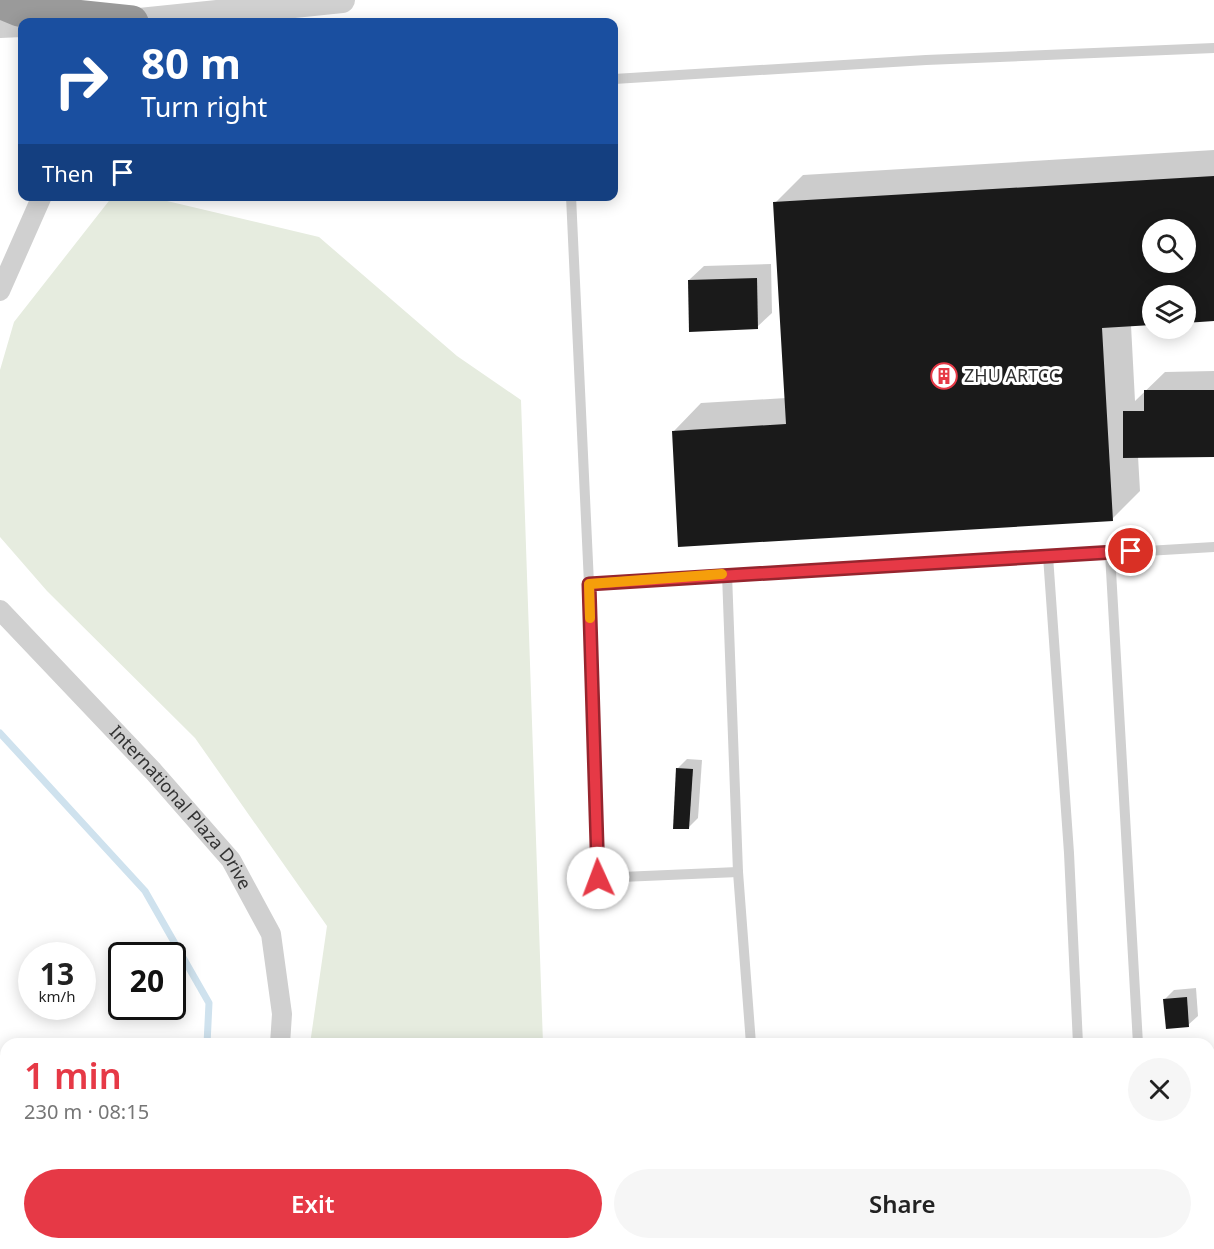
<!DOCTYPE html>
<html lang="en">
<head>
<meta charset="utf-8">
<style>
	:root { --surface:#fff; --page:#f6f6f6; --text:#222; --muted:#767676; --accent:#e63946 }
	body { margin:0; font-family:"Noto Sans",sans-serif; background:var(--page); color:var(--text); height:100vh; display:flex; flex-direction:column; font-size:22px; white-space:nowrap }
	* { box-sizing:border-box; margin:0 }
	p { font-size:20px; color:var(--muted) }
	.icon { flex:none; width:33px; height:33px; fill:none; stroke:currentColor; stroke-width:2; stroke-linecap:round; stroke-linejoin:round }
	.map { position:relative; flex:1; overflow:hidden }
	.sheet { position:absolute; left:0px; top:1038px; width:1215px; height:212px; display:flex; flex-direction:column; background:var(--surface); border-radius:18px 18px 0 0; box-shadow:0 3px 15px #0003 }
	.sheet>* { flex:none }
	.hud { position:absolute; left:18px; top:18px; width:600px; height:183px; border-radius:12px; box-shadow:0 3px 15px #0003; background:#1a4fa0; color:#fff; overflow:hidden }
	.tools { position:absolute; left:1142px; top:219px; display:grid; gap:12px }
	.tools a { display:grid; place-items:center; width:54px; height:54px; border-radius:50%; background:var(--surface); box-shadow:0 3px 15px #0003; font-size:30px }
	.speed { position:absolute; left:18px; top:942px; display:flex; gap:12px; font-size:30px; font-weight:700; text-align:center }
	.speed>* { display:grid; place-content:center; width:78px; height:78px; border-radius:50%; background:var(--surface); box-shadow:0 3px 15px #0003; line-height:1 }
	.speed small { font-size:15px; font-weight:400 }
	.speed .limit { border:3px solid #111; border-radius:9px; background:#fff; color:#111 }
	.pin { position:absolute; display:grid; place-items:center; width:51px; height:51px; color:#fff; margin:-26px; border:3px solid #fff; border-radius:50%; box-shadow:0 2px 6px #0007 }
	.me { position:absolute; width:66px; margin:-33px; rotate:358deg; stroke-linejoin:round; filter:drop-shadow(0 0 4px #0008) }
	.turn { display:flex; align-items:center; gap:21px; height:126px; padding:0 24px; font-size:27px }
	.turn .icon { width:78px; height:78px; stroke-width:2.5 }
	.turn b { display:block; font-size:42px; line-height:51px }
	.then { display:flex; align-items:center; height:57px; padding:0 24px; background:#0003; gap:12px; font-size:22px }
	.round { display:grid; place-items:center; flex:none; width:63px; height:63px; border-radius:32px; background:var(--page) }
	.summary { display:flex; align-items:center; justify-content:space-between; height:102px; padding:0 24px }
	h1 { font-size:36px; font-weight:600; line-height:45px; color:var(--accent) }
	.primary-button { display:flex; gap:12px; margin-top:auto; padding:12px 24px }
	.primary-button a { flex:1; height:69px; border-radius:36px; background:var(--accent); color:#fff; font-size:24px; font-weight:600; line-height:69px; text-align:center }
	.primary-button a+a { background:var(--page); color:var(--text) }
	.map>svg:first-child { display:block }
</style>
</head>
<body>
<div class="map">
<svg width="1214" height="1249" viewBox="0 0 1214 1249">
	<rect width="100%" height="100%" fill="#fff"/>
	<g fill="#e6ecdf">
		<path d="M112,197H150L319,237L457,356L521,400L543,1044H310L327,926L195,738L47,591L0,537V370L14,322Z"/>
		<path d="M278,1244H558L559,1249H277Z"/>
		<path d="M1101,1244H1201L1211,1249H987Z"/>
	</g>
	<g fill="#0003" fill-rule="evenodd">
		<path d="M1214,150V320L1185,321V296H1152V323L1131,325L1135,401L1165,372L1214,371V456H1138L1140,491L1112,519L674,431L701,403L786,398L775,203L803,175ZM1152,230H1185V262H1152Z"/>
		<path d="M771,264L772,313L757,327L689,280L704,266Z"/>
		<path d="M687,759L702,760L698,818L688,828L677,769Z"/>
		<path d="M1196,988L1198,1016L1188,1025L1165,999L1174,990Z"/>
	</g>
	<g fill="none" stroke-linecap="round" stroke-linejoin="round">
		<g stroke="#cfe2ee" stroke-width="7">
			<path d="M0,733L145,891L209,1003L207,1044"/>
			<path d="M156,1249L159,1244"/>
		</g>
	</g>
	<g fill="#1a1a1a" fill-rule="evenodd">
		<path d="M1214,176V321L1185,323V296H1152V325L1102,328L1113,521L678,547L672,431L786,424L773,202ZM1152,230H1185V262H1152Z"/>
		<path d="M757,278L758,329L689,332L688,280Z"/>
		<path d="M1144,390H1214V457L1123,458V411H1144Z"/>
		<path d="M676,768L693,769L689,829H673Z"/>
		<path d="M1187,997L1189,1027L1166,1029L1163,999Z"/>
	</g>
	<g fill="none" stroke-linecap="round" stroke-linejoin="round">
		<g stroke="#d0d0d0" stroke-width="10">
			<path d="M614,79L926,60L1214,48"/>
			<path d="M571,196L589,584L598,878L738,872"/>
			<path d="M1110,553L1138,1044"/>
			<path d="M1048,556L1069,853L1078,1044"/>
			<path d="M727,574L738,872L751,1044"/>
			<path d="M589,584L1214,547"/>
			<path d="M1209,1086L1214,1085"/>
			<path d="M1209,1148L1214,1147"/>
		</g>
		<g stroke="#d0d0d0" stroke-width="20">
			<path d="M0,291L42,196"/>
			<path id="s1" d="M0,610L153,771L231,860L271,934L282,1014L280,1044"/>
			<path d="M314,1244L330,1249"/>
			<path d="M228,1249L230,1244"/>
			<path d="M415,1249L517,1244"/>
		</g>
		<g stroke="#d0d0d0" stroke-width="26">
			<path d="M130,22L342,0"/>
			<path d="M0,25L22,24"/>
		</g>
		<path stroke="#9a9a9a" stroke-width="33" d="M0,2L19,10L132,22"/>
	</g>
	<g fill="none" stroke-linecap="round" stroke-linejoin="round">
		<g stroke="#96252e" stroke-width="15">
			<path id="route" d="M598,878L589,584L1131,551"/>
		</g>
		<use href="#route" stroke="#e63946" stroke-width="10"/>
		<path stroke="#f59e0b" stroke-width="10" d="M590,618L589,584L722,574"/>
	</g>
	<defs>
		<g id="building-ring" transform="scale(1.35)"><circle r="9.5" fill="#fff" stroke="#e63946" stroke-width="1.5"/><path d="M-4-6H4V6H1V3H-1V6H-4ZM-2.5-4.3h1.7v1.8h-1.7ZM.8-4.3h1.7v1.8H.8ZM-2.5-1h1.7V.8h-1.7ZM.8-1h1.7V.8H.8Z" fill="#e63946"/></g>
	</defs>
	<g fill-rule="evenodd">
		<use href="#building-ring" x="944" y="376"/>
	</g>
	<g text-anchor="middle" stroke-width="6" stroke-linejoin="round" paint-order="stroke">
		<g font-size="18" fill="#333" stroke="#fff" text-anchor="start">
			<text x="964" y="382">ZHU ARTCC</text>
		</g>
		<g font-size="18" fill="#333" stroke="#fff">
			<text dy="6" stroke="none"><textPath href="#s1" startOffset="268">International Plaza Drive</textPath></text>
		</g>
	</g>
</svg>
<div class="tools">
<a><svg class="icon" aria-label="search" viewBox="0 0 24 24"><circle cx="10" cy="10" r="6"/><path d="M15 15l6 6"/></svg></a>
<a><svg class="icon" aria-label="layers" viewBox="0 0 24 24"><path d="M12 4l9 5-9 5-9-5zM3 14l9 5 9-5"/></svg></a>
</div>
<div class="speed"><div>13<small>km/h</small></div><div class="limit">20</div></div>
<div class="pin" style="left:1131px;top:551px;background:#d93025"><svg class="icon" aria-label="arrive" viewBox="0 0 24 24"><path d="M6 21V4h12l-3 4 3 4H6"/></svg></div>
<svg class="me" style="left:598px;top:878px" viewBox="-20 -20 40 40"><circle r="19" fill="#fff"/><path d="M0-13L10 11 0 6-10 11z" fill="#e63946"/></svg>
<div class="hud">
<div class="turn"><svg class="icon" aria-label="right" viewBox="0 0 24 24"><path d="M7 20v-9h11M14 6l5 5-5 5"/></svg><div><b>80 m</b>Turn right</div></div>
<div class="then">Then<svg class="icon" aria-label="arrive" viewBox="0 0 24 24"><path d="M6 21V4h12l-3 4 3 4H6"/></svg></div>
</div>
<section class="sheet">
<div class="summary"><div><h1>1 min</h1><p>230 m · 08:15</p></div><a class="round"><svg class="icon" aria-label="close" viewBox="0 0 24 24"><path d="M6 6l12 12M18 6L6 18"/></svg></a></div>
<div class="primary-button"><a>Exit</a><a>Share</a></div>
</section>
</div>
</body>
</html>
